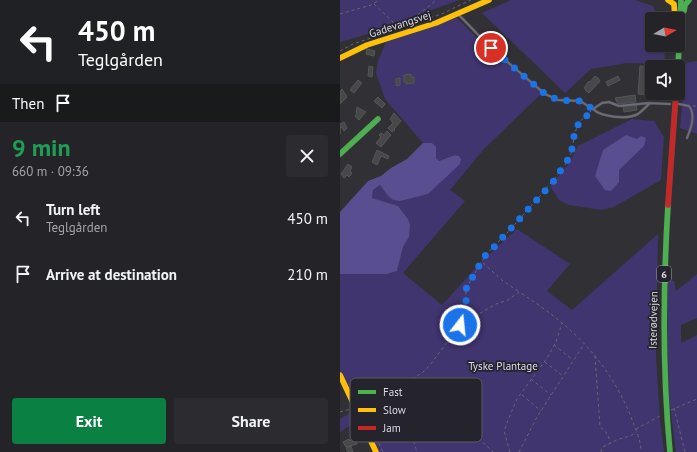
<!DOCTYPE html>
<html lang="en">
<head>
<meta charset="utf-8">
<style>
	:root { --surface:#242428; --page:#2c2c30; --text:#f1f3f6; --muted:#a3a4a8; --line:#414145; --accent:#0b8043 }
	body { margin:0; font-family:"PT Sans",sans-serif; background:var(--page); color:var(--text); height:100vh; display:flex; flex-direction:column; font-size:15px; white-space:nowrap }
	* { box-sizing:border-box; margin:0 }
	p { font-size:13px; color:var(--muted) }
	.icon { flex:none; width:22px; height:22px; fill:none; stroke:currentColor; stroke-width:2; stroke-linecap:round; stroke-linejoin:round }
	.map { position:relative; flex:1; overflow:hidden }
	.drawer { display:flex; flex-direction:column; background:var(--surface); width:340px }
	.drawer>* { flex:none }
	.hud { background:#202124; color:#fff; overflow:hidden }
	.needle { width:26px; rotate:80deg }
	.buttons { position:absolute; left:305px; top:12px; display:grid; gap:8px }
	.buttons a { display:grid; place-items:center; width:40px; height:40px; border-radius:4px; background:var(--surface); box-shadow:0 1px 3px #0004,0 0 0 1px var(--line); font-size:20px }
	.pin { position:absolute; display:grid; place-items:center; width:34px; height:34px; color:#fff; margin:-17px; border:2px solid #fff; border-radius:50%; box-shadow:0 1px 4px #0007 }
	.me { position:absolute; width:44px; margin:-22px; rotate:16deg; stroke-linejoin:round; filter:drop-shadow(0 0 3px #0008) }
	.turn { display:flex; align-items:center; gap:14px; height:84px; padding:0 12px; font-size:18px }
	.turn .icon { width:52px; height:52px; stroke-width:2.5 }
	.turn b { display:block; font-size:28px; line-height:34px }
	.then { display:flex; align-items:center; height:38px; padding:0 12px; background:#0003; gap:8px; font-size:15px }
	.round { display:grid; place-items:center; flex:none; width:42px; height:42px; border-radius:4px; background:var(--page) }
	.headline { display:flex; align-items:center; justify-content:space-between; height:68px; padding:0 12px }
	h1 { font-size:24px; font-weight:700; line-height:30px; color:#1e9e55 }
	.action { display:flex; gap:8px; margin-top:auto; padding:8px 12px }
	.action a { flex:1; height:46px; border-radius:4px; background:var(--accent); color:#fff; font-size:16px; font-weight:700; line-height:46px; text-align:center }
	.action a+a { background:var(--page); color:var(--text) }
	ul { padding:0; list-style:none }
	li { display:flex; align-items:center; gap:12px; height:56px; padding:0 12px }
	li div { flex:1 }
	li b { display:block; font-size:15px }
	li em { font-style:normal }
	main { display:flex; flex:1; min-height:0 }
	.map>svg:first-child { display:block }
</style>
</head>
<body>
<main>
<section class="drawer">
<div class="hud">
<div class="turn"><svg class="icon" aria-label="left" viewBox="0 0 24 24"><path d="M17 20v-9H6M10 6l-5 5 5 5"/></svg><div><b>450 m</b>Teglgården</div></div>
<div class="then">Then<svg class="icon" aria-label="arrive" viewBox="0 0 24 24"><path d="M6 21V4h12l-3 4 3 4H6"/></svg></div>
</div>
<div class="headline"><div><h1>9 min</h1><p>660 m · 09:36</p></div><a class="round"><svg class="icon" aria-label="close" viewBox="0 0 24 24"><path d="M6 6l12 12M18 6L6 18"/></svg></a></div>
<ul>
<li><svg class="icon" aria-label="left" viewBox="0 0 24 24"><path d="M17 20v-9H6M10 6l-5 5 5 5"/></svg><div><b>Turn left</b><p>Teglgården</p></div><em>450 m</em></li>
<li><svg class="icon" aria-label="arrive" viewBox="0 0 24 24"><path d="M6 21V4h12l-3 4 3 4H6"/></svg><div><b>Arrive at destination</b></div><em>210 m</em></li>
</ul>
<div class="action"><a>Exit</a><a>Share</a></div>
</section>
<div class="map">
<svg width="357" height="452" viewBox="0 0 357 452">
	<rect width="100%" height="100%" fill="#303035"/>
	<g fill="#40356f">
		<path d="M0,0H120L68,18L49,28L0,42Z"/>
		<path d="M171,0H295L313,6L318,19H312V45H324L325,64L287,63L251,69L225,93L142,13Z"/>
		<path d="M117,18L145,46L202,93L144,149L110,190L125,201L63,273L102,305L144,259L177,229L230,264L207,291L232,310L318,234L316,357L320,420L324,452H38L0,372V274H47L57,271L63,247L69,237L68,219L58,206L31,198L33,190L40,185L48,196L53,200L88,194L121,159L119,156L115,155L99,161L96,158L92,143H83L45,99L36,73L38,61L46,42Z"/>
		<path d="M357,61V134L340,128L346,63Z"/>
		<path d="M292,119L314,121L324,137L321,180L274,207L261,210L229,205L219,200L210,186L229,163L238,146Z"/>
		<path d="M357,274V318L341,325V343L357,335V452H336L329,399L328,353V280L334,281L336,291Z"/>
		<path d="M10,413L16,422L0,432V419Z"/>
	</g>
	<g fill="#594e90">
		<path d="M286,135L297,139L301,136L306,138L304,146L279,170V182L271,191L265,190L255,176L263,150Z"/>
		<path d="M83,143H92L96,147V158L99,161L115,155L119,156L121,159L120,164L88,194L60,201L53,200L48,196L40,185L33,190L32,198L58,206L68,219L70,225L69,237L63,247L57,271L47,274H0V212L28,181L41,176L51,168L67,159Z"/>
	</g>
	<g fill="#474849" stroke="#565657">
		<path d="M27,49L35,51L34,56L26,54Z"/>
		<path d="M29,66L33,67L32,77L28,76Z"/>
		<path d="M300,66L312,67L311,95L298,94Z"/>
		<path d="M71,74V77H74V83L66,84V81L64,82V75Z"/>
		<path d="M255,76L258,78L260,81L249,93L245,90L246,89L244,88L249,81L250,82Z"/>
		<path d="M278,76L280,80L268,86L266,82Z"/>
		<path d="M60,78V85L56,86V79Z"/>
		<path d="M18,80L22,83L14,93L10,90Z"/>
		<path d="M2,89L7,97L0,104V92Z"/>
		<path d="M295,95L296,102L278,104L275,98Z"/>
		<path d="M38,97L45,104L42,108L34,101Z"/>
		<path d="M296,105L297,110L284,112L283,107Z"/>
		<path d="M17,107L26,112L19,120L15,116L17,113L16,112Z"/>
		<path d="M54,113L61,121L54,129L55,130L52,132L48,128L53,123L50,119Z"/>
		<path d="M4,122L7,128L4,131L2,127L0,128V134V124Z"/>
		<path d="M47,131L51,135L41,147L36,143L41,137L39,135L41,133L44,135Z"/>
		<path d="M37,150L49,156L48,159L41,156L37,165L32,162Z"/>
		<path d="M8,164L12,167L10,171L12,173L9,177L7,175L4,178L1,174Z"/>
		<path d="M9,439L10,441L15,439L17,444L6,447L3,442Z"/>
		<path d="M11,446L13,452H8L6,448Z"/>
	</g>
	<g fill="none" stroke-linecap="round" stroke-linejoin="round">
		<g stroke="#4c4c50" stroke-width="3">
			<g id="lane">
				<path d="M119,15L151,48L205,94L218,100L240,101L253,109L262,103L269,102L279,106L309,103L330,104"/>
				<path d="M339,104L349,106C356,115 351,128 347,138"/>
				<path d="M253,109C261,117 287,120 298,114C302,111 306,107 310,103"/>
			</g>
		</g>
		<g stroke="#4c4c50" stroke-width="6">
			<g id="fast">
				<path d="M344,11L345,5L349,0"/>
				<path d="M338,69L341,0"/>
				<path d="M0,154L38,119"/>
				<path d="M328,205C323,288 322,369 330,452"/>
			</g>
		</g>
		<g stroke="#4c4c50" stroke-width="6">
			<g id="slow">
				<path d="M328,0L334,4L335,19"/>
				<path d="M0,58L27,45L96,23L149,0"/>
				<path d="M0,375L36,452"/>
			</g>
		</g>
		<g stroke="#4c4c50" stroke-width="6">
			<path id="jam" d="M328,205L336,93"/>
		</g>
		<g stroke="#686770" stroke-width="1" stroke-dasharray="3 3" stroke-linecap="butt">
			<path d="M34,4L53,22L56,30"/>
			<path d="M0,14L31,5L39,0"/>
			<path d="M65,27C71,18 88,8 96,0"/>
			<path d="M62,28L104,13L122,4L131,0"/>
			<path d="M0,51L13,44L34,37"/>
			<path d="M353,106H357"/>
			<path d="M178,291L163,281L142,262C145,253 161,240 168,232C188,209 209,187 227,162C234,152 232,141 236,130C238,122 245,116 251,111"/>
			<path d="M121,324L126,306V289L141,262"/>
			<path d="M214,345L233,360"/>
			<path d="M255,356L260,427C267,431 268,436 271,443"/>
			<path d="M205,362L223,376"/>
			<path d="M191,379L211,395"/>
			<path d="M67,384L80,395L132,432L153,452"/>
			<path d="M52,392L65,414L77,452"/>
			<path d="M182,395L201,411"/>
			<path d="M334,408L345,452"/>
			<path d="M331,410L357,399"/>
			<path d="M38,411L46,397L52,391L82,373L90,365L120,325L156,304L168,300L179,292C230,324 268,360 291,417C295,428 301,440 301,452"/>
			<path d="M0,412L11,409"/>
			<path d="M31,427L43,452"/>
			<path d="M296,429L320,416"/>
			<path d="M170,452L164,431L168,420L177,399L207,358L216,342L222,323"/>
			<path d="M179,452L197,417L244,344"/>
			<path d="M261,452L262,447C268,445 272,442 277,440C284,437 291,437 296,432"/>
		</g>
		<use href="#lane" stroke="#6d6c76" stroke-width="2"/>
		<use href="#fast" stroke="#4caf50" stroke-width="5.5"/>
		<use href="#slow" stroke="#ffc107" stroke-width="5.5"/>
		<use href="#jam" stroke="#c62828" stroke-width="5.5"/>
	</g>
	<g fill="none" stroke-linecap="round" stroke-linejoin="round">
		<path stroke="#1a73e8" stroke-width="7" stroke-dasharray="0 12.6" d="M120,325L126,306V289L144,257L154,247L213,182L231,155L235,130L238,125L253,109L240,101L218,100L205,94L151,48"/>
	</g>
	<g text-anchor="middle" stroke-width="3.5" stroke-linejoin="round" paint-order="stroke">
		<rect fill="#25242d" stroke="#a4a3aa" stroke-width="1" x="317" y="266" width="14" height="16" rx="3"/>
		<g font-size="10" font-weight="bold" fill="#dadae0">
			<text x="324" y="278">6</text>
		</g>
		<g font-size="11" fill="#dadae0" stroke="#25242d">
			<text transform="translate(60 24) rotate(-18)" y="4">Gadevangsvej</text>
			<text transform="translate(313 320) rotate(-89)" y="4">Isterødvejen</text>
		</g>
		<g font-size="11" fill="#dddcf1" stroke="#25242d">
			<text x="163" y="370">Tyske Plantage</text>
		</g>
	</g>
	<rect x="10" y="378" width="132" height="64" rx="6" fill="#25242d" stroke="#5b5b63" stroke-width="1"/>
	<rect x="18" y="390" width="18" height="4" fill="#4caf50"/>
	<rect x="18" y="408" width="18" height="4" fill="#ffc107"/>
	<rect x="18" y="426" width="18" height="4" fill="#c62828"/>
	<g font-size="11" fill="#dadae0">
		<text x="43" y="396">Fast</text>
		<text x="43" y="414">Slow</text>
		<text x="43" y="432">Jam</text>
	</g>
</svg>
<div class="buttons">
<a><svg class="needle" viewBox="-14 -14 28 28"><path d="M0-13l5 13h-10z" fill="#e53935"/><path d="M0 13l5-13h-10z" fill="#a3a4a8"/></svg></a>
<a><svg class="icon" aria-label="sound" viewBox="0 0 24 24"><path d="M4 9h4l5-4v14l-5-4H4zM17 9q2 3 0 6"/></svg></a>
</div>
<div class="pin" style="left:151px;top:48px;background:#d93025"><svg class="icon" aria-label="arrive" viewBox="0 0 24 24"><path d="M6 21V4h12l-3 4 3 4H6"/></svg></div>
<svg class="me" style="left:120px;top:325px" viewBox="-20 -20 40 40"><circle r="17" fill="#1a73e8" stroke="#fff" stroke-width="3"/><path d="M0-11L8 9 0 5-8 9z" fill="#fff"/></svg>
</div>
</main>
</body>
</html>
